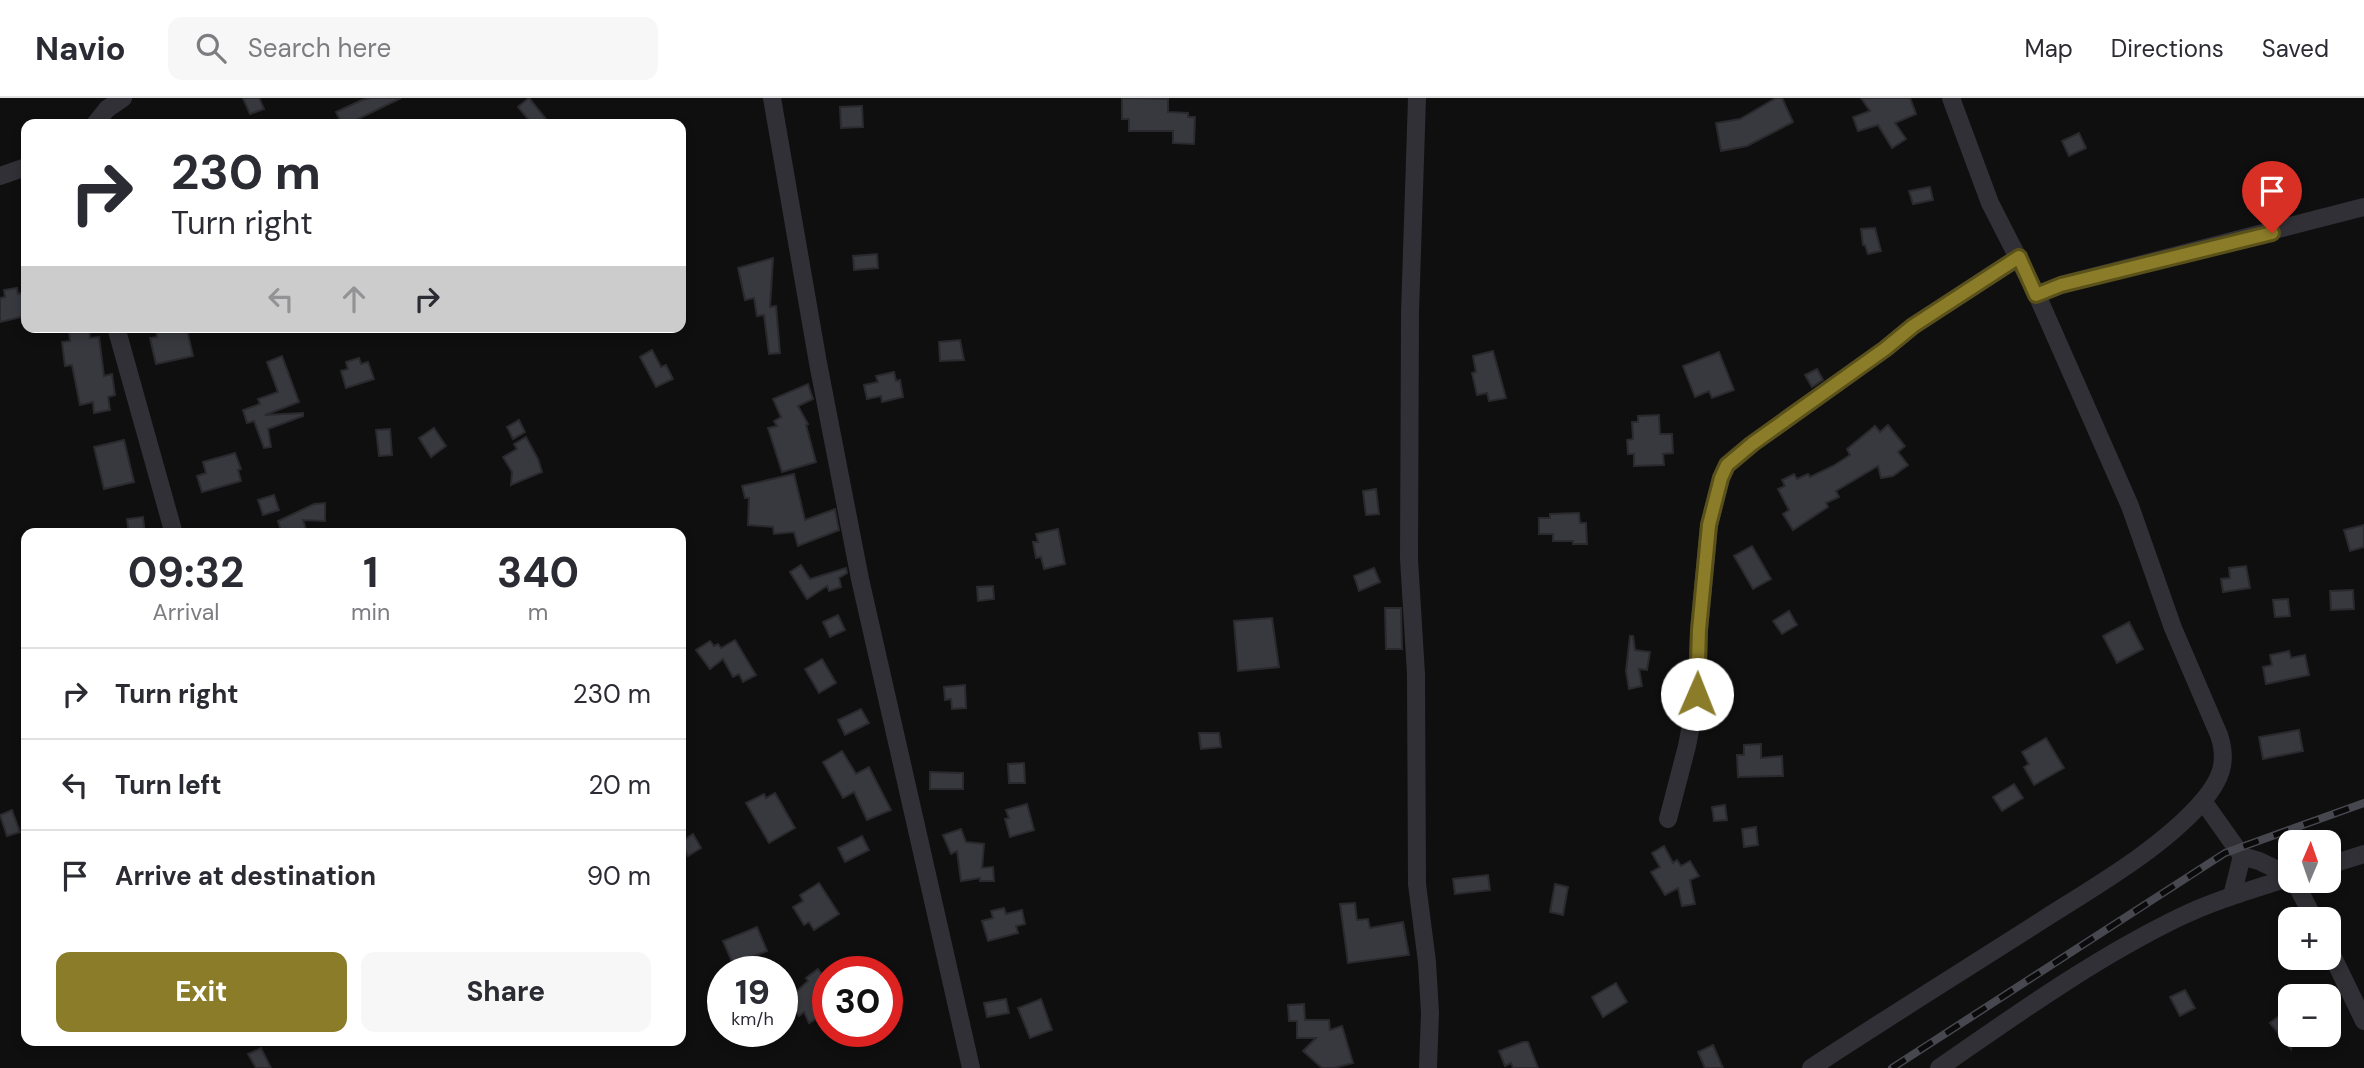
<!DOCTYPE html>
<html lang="en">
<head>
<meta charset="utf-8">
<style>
	:root { --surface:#fff; --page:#f7f7f7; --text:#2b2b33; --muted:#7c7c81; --line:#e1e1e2; --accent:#8a7c28 }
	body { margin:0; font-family:"DM Sans",sans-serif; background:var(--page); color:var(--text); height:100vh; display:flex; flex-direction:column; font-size:26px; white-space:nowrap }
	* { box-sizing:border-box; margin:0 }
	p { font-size:23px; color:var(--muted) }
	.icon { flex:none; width:38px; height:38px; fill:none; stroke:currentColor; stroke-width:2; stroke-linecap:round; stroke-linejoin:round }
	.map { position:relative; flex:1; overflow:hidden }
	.sheet { position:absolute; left:21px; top:430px; width:665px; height:518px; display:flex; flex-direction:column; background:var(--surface); border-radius:14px; box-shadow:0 4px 10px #0003 }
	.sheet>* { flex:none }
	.hud { position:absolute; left:21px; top:21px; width:665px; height:214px; border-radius:14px; box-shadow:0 4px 10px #0003; background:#fff; color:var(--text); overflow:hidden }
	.needle { width:46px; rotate:2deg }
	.tools { position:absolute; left:2278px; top:732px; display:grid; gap:14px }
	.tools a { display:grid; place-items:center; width:63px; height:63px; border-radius:14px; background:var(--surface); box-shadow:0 4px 10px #0003; font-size:35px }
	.speed { position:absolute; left:707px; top:858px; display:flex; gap:14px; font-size:35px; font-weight:700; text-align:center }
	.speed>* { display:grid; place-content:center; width:91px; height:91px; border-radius:50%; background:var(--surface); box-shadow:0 4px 10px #0003; line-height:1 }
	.speed small { font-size:18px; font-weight:400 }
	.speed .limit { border:10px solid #d22; background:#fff; color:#111 }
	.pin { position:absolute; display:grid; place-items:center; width:60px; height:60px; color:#fff; margin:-72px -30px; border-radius:50% 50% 50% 0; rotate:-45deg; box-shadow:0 0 7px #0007 }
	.pin .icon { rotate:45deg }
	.me { position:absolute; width:77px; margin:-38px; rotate:1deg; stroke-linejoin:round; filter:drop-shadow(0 0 5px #0008) }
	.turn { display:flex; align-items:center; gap:24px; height:147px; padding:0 35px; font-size:32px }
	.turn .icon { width:91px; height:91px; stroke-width:2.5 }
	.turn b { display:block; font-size:49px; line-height:60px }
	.lanes { display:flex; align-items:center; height:66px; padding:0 35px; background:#0003; justify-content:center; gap:35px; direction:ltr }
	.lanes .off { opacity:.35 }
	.eta { display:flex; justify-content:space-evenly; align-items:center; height:119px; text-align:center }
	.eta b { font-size:42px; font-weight:700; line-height:49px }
	.primary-button { display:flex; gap:14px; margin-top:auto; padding:14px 35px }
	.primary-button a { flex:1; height:80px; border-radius:14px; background:var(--accent); color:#fff; font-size:28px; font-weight:700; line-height:80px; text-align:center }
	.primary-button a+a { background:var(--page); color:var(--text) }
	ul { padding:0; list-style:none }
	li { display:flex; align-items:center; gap:21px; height:91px; padding:0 35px; border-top:2px solid var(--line) }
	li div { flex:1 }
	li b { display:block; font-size:26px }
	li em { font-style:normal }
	header { display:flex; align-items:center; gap:42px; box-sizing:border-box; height:98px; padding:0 35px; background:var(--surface); border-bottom:2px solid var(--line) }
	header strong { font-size:33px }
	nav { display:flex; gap:38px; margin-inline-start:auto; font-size:24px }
	.search { width:490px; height:63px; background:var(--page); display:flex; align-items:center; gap:18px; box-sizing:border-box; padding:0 24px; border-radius:14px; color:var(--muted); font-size:26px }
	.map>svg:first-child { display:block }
</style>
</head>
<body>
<header>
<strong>Navio</strong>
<div class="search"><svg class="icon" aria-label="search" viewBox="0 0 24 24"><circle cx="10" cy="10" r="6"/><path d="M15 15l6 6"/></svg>Search here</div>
<nav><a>Map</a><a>Directions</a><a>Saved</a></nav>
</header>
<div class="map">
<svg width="2364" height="970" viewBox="0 0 2364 970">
	<rect width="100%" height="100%" fill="#0f0f10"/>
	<g fill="#38393e" stroke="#2a292d" stroke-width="2">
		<path d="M243,0H259L264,11L250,16Z"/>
		<path d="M371,0H401L348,26H342L336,14L362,2Z"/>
		<path d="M529,0L550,26H532L518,9Z"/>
		<path d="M1122,0L1168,1V14L1188,15V19H1195L1194,46L1173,45V33H1129V21H1122Z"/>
		<path d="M1776,0H1782L1793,24L1747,48L1721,53L1716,25L1740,21Z"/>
		<path d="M1861,0H1910L1916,16L1895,25L1906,41L1892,50L1878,27L1858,33L1853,19L1870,13Z"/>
		<path d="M862,8L863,29L841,30L840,9Z"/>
		<path d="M2079,35L2086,50L2069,58L2062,43Z"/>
		<path d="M1930,89L1933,102L1913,106L1909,93Z"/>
		<path d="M1875,130L1881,153L1868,156L1865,147H1863L1861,131Z"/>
		<path d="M877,156L878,170L854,172L853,158Z"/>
		<path d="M773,160L770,209L776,208L780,255L769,256L764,217L757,218L754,200L745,202L738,170Z"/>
		<path d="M17,190L18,196L26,194V218L0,224V200L5,199L4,192Z"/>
		<path d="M164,229H176L177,234L187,232L193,258L156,266L150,240L157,239L156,231Z"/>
		<path d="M89,230L90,240L99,239L104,278L112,276L115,297L108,299L110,312L94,315L93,304L80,307L72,267L65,268L62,244L70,243L69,233Z"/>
		<path d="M960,242L964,262L940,263L939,244Z"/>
		<path d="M652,252L661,269L666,267L673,281L656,289L640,259Z"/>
		<path d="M1493,253L1506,300L1489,303L1487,295L1477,297L1472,275L1476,274L1473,258Z"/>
		<path d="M1719,254L1734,292L1712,300L1709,293L1695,299L1683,268Z"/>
		<path d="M282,258L299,304L265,317L303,315V318L268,331L271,349L264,350L254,323L247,325L243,312L260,306L258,301L278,294L267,264Z"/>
		<path d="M359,260L361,266L368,264L374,281L346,290L341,273L348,271L346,264Z"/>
		<path d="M1817,271L1823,282L1812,289L1805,277Z"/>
		<path d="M894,274L896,283L900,282L903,299L882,304L881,298L867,301L864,287L878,284L876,278Z"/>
		<path d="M808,286L813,301L798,308L808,326L806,327L816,364L782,374L768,330L777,328L774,323L781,319L773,301Z"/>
		<path d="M1659,317L1660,336H1672L1673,355L1663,356L1664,367L1634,368V356H1628L1627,342L1633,341L1632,324H1638V318Z"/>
		<path d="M519,322L525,334L513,341L507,329Z"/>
		<path d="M1888,327L1905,348L1898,354L1908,367L1893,378L1881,380L1878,368L1836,393L1839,399L1826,405L1828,409L1793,432L1783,416L1789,412L1778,391L1785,388L1782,382L1794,376L1797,381L1808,376L1810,379L1833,368L1850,357L1847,351L1875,328L1880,334Z"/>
		<path d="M434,330L446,348L431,359L419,340Z"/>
		<path d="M390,331L392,357L379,358L376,332Z"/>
		<path d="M526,339L538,361L542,374L511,387L512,374L503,359L517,351L514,346Z"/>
		<path d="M124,342L134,384L104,391L94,349Z"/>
		<path d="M235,355L241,371L238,372L241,383L202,394L197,378L206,375L203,364Z"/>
		<path d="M794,376L805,422L835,411L839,432L798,448L794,434L774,436L773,429L748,427L749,400H745L742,388Z"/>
		<path d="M1376,391L1379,416L1366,417L1363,393Z"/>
		<path d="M274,397L279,412L263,417L258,402Z"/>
		<path d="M325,405V423L303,422L307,436H282L278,423L314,406Z"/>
		<path d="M1579,415L1580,425H1586L1587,446H1573V443H1553V436H1539V420H1550V416Z"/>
		<path d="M143,419L145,436H129L127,421Z"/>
		<path d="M2364,427V449L2350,453L2344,432Z"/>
		<path d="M1058,431L1065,466L1044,471L1041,459L1036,460L1033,444H1038L1036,436Z"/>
		<path d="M1752,448L1771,481L1753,491L1734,458Z"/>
		<path d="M801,467L810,481L846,470L847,475L839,480L841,489L829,493L827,488L807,501L790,474Z"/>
		<path d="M2246,468L2250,490L2223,494L2221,481L2230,480L2229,470Z"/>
		<path d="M1374,470L1380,484L1359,493L1354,478Z"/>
		<path d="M993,488L994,501L978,503L977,489Z"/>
		<path d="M2353,492L2354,511L2331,512L2330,493Z"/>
		<path d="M2288,501L2290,518L2275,519L2273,502Z"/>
		<path d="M1385,510H1401L1402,551H1386Z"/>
		<path d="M1789,513L1797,527L1782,536L1773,523Z"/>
		<path d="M838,517L845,532L830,539L823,524Z"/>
		<path d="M1272,520L1279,569L1238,573L1234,523Z"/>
		<path d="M2129,524L2143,551L2117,565L2103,538Z"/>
		<path d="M1630,538H1633L1635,552L1650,554L1647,572L1639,571L1642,588L1629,591L1626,573Z"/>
		<path d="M735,542L756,577L743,584L739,576L733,579L723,561L710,571L696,552L710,543L714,548L718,546L721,550Z"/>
		<path d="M2289,553L2291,560L2305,557L2309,577L2266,586L2263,569L2272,567L2270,557Z"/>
		<path d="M822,561L836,585L819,595L805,571Z"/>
		<path d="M965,587L966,610L952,611L951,601L945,602L944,589Z"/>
		<path d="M861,611L869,625L845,637L838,622Z"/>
		<path d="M2299,632L2303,653L2263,661L2259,639Z"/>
		<path d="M1199,635H1219L1221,649L1201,651Z"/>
		<path d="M2046,640L2064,670L2034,687L2024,669L2029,666L2022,654Z"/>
		<path d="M1761,646V660L1782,658L1783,678L1738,679L1737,657H1744V647Z"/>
		<path d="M842,653L856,676L869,669L891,712L867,722L854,694L843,700L823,664Z"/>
		<path d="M1024,665L1025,685H1009L1008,666Z"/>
		<path d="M930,674L963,675V691H930Z"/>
		<path d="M2014,686L2023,700L2002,713L1993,699Z"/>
		<path d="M775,695L795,730L769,745L746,705L764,696L766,700Z"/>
		<path d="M1027,706L1034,732L1010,739L1005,721L1009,720L1006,712Z"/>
		<path d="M1725,707L1727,722L1714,723L1712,709Z"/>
		<path d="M12,712L20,734L7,738L0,717Z"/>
		<path d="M1756,729L1758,747L1744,749L1742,731Z"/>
		<path d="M961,731L966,744L984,746L982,770L993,769L994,783H980V780L961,783L957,753L951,756L943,737Z"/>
		<path d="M693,736L701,750L688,758L681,744Z"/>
		<path d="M862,738L869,752L845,764L838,750Z"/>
		<path d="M1664,748L1673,765L1677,762L1681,768L1690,763L1699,778L1690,782L1695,806L1682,808L1678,790L1665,797L1651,774L1660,769L1652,755Z"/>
		<path d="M1488,777L1490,792L1455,796L1453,781Z"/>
		<path d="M819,785L839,816L814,832L809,824L804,827L793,809L803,803L800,797Z"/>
		<path d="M1555,786L1568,789L1563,817L1550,814Z"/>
		<path d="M1355,805L1357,822L1368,821L1370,830L1403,824L1409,857L1348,865L1340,806Z"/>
		<path d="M1004,810L1006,816L1022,812L1025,826L1016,828L1018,835L988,843L982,823L993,820L991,813Z"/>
		<path d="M757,829L767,853L733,866L723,843Z"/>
		<path d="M818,871L828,884V896L819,903L825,916L809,925L804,914L799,918L786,903L808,883L806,880Z"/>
		<path d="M1616,885L1627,904L1603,919L1592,899Z"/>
		<path d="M2185,892L2195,910L2180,918L2170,899Z"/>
		<path d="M1006,901L1009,915L987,919L984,905Z"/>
		<path d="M1041,901L1052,932L1030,940L1018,910Z"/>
		<path d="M1304,906L1305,922H1329L1330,932L1342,928L1353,965L1334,970H1322L1303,953L1316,940H1297V923H1289L1288,907Z"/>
		<path d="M2291,909V951L2270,925Z"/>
		<path d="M1523,944H1528L1538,970H1513L1511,965L1505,968L1499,953Z"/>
		<path d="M1713,947L1723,970H1705L1698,954Z"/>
		<path d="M261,950L271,970H256L248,956Z"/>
	</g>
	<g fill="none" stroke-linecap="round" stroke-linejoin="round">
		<g stroke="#303036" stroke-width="18">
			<path d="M772,0L818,265L860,481L971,970"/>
			<path d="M1417,0L1410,215L1409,461L1416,576L1417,786L1427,864L1430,915L1428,970"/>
			<path d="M95,26L107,11L123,0"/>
			<path d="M0,78L26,69"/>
			<path d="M2037,197L2061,187L2364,109"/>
			<path d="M116,229L174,436"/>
			<path d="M2203,703L2242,758L2259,763L2291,778"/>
			<path d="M1668,721L1687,648L1697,596L1699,532L1709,427L1721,380L1727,367L1752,346L1885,251L1913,228L2019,159"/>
			<path d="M2329,767L2364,756"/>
			<path d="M2294,782L2314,821"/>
			<path d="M2232,798L2242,758"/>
			<path d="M2329,851L2364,923"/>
			<path d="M1811,970C1888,919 1966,871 2044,821C2096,788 2162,750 2202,704C2221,682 2228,664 2219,637L2173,530L2130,408L2037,197L1990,105L1951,0"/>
			<path d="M1939,970C2017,916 2095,860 2180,819C2215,802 2254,791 2291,779"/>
		</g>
		<g stroke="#47474f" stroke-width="8">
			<path id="rail" d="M1892,970L2225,755L2364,705"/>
		</g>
		<use href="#rail" stroke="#0a0a0b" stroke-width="5" stroke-dasharray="16" stroke-linecap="butt"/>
	</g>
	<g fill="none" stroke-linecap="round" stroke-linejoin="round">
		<g stroke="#5a511a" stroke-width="18">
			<path id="route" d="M1697,596L1699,532L1709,427L1721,380L1727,367L1752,346L1885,251L1913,228L2019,159L2036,197L2061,187L2272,135"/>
		</g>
		<use href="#route" stroke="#8a7c28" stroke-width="12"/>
	</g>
</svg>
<div class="tools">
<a><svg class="needle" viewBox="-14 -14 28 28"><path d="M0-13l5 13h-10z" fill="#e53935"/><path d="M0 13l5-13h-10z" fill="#7c7c81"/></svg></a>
<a>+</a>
<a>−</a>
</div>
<div class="speed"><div>19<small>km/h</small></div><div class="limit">30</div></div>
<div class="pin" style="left:2272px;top:135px;background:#d93025"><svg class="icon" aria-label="arrive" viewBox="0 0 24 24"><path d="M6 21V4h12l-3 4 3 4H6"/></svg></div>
<svg class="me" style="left:1697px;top:596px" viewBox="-20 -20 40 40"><circle r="19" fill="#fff"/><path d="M0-13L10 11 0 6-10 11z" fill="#8a7c28"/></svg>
<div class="hud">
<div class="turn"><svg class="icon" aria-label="right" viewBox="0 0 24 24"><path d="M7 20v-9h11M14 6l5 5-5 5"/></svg><div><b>230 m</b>Turn right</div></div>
<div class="lanes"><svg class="icon off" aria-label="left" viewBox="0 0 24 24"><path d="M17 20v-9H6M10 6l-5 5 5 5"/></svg><svg class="icon off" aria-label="ahead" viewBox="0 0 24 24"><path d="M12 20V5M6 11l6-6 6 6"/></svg><svg class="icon" aria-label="right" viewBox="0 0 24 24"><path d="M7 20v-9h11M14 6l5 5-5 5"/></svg></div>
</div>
<section class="sheet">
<div class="eta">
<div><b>09:32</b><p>Arrival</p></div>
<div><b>1</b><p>min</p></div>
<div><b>340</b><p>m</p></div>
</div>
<ul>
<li><svg class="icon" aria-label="right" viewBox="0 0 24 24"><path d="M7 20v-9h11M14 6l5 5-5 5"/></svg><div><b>Turn right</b></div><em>230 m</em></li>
<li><svg class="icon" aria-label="left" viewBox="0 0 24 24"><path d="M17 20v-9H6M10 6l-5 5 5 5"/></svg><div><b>Turn left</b></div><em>20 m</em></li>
<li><svg class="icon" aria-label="arrive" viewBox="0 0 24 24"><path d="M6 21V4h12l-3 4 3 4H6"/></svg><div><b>Arrive at destination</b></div><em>90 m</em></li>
</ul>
<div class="primary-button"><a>Exit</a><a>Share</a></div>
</section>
</div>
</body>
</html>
